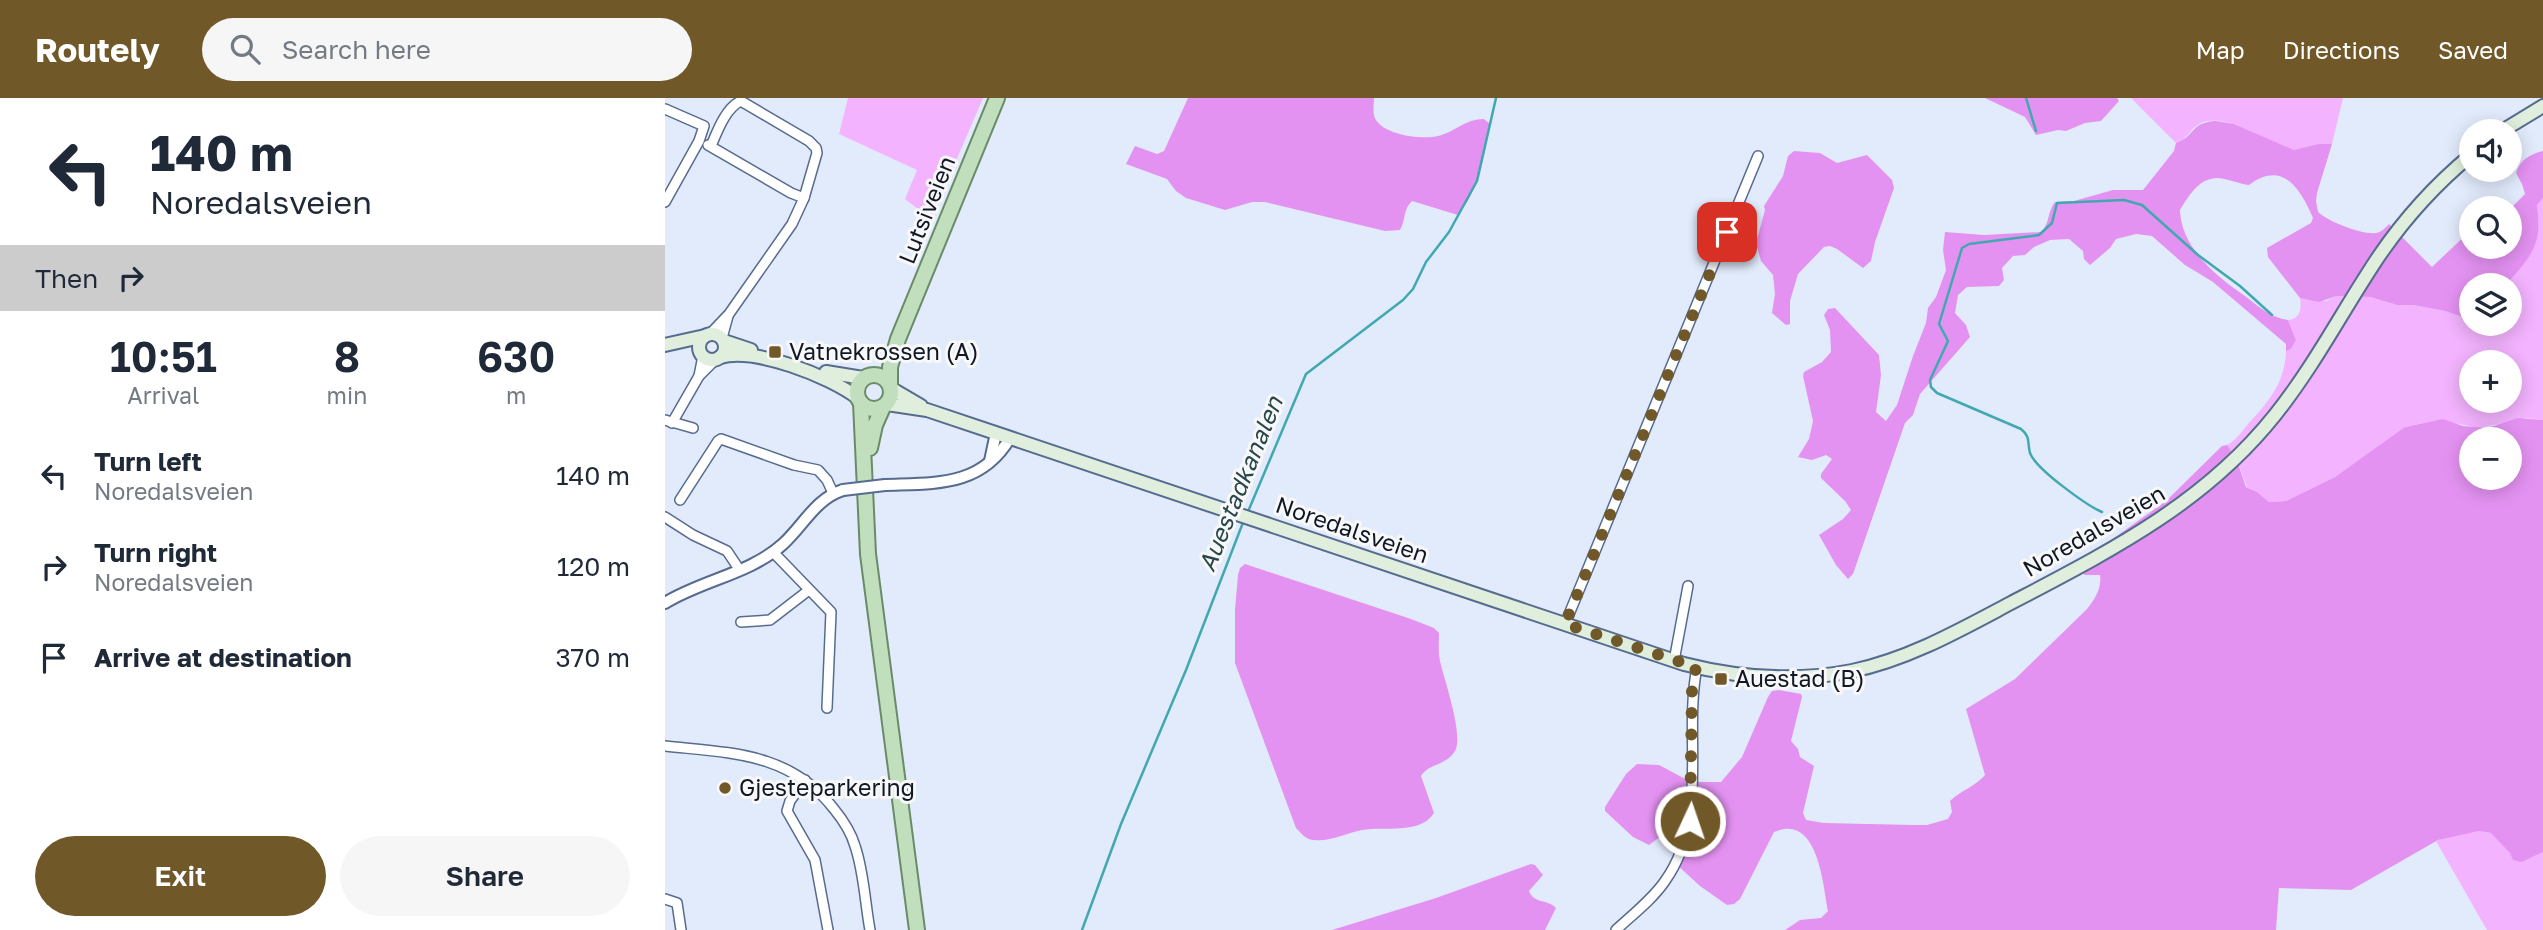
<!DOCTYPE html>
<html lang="en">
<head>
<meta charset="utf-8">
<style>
	:root { --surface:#fff; --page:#f6f6f7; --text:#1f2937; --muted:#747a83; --accent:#715829 }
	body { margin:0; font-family:"Golos Text",sans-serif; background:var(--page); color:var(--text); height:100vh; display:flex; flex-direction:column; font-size:26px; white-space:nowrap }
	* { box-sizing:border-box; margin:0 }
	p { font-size:23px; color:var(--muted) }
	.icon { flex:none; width:38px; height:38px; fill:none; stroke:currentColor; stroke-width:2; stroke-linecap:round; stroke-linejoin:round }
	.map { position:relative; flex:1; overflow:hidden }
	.drawer { display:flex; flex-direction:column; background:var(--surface); width:665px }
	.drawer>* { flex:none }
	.top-card { background:#fff; color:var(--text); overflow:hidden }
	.fabs { position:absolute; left:1794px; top:21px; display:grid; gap:14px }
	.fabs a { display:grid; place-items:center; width:63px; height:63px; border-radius:50%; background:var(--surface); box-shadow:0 4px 18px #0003; font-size:35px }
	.pin { position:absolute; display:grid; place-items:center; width:60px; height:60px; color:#fff; margin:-30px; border-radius:14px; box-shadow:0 4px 10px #0006 }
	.me { position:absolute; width:77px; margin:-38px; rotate:3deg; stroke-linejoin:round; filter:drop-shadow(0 0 5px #0008) }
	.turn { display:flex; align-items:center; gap:24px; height:147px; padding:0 35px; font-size:32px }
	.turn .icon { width:91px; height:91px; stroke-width:2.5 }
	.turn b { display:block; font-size:49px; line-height:60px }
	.then { display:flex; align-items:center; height:66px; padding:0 35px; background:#0003; gap:14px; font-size:26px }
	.eta { display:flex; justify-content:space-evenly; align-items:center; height:119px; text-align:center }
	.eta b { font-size:42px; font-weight:600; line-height:49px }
	.primary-button { display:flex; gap:14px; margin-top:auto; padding:14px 35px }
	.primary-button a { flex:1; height:80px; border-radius:42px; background:var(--accent); color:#fff; font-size:28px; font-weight:600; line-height:80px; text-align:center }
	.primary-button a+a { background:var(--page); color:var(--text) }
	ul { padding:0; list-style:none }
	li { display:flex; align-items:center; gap:21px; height:91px; padding:0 35px }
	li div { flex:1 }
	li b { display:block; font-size:26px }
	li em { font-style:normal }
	header { display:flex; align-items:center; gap:42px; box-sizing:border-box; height:98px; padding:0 35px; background:var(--accent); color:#fff }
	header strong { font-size:33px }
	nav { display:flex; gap:38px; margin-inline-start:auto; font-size:24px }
	.search { width:490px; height:63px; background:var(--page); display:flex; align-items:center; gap:18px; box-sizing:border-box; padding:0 24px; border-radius:38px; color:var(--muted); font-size:26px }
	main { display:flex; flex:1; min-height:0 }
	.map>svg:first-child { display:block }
</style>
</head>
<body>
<header>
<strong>Routely</strong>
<div class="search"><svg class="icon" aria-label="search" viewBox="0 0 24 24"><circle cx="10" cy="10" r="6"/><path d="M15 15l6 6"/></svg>Search here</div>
<nav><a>Map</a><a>Directions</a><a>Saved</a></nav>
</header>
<main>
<section class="drawer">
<div class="top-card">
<div class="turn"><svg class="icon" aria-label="left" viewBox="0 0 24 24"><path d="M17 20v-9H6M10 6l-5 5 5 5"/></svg><div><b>140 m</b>Noredalsveien</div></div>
<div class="then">Then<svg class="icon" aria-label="right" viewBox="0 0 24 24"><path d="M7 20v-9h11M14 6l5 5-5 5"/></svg></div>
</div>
<div class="eta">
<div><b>10:51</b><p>Arrival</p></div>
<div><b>8</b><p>min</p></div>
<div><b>630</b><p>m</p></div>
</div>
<ul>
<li><svg class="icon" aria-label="left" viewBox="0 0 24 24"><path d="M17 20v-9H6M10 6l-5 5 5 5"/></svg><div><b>Turn left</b><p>Noredalsveien</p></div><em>140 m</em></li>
<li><svg class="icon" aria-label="right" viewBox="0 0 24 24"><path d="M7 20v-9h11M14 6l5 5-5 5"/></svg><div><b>Turn right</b><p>Noredalsveien</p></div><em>120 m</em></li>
<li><svg class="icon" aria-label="arrive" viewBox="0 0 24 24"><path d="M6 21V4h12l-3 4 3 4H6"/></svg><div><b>Arrive at destination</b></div><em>370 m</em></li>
</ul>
<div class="primary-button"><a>Exit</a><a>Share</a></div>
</section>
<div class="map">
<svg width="1878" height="832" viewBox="0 0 1878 832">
	<rect width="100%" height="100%" fill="#e2ebfc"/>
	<g fill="#f3b3fe" fill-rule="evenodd">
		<path d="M183,0H318L266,121L240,101L252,72L174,36Z"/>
		<path d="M1466,0H1678L1667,46C1655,46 1642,54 1630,52C1605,48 1563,13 1536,25C1526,29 1522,42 1511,45Z"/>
		<path d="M1878,100V322L1861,320L1814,330L1775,322L1743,328L1670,379L1621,403L1604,404L1592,394L1582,389L1571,360L1562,347C1570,343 1576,335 1582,327C1603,305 1620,285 1621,253L1626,251L1631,242L1623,222C1635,221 1637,211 1635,200L1661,203L1672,198L1705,199L1732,207H1748L1780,213L1806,222V226H1844V187H1841C1864,160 1878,145 1872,107ZM1806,264H1844V303H1806Z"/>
		<path d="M1814,733L1826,735L1857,764L1878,754V832H1822L1771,743L1778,740Z"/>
	</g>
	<g fill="#e492f2" fill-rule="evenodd">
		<path d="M523,0H709C709,7 707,16 711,22C720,37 757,42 773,38C790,34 800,21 819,21L825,26C818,60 816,88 793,117L747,103C738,111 741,122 735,132L720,133L600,104H587L560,112L521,100L511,93L502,81L461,66L470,48L492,56L499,53Z"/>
		<path d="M1320,0H1452L1454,3L1436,23L1420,25L1401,33L1393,32L1371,37L1360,19Z"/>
		<path d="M1551,23L1569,26L1629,52L1654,46H1667L1652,95L1651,103L1653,114C1662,123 1697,137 1711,135C1717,134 1720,130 1724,126L1767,169L1806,132V149H1844L1845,111L1860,96L1857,86L1851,75C1855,62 1865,56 1878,53V100L1872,107C1878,147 1866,158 1841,187H1806V222L1780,213L1748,207H1732L1705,199L1672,198L1654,204L1635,200L1603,159L1602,150L1646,125L1648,120C1636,92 1618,61 1584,87C1574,86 1562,80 1551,80C1533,81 1523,99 1515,112C1516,150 1552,179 1580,198C1593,208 1606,220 1623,222L1631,242L1626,251L1621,253V246L1548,184L1520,167L1487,138L1471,136L1451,141L1445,150L1425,167L1419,161L1418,153L1404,141L1385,142L1369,149L1360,157L1348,158L1337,170L1339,182L1334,188L1302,189L1293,197L1290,215L1301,227L1305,239L1255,296L1248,317L1240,325L1188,476L1183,481L1171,467L1154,437L1178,421L1186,412L1180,403L1156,380V376L1167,361L1161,357L1147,362L1133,359L1144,341L1148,323L1138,278L1139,274L1157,264L1166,254L1165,232L1159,217L1163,211L1170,210L1214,257L1216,277L1211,314L1221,323L1232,307L1248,258L1261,225L1263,210L1271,199L1281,172L1278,152L1280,134L1319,137L1376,134C1385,126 1382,114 1390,104L1409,103L1448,92H1478L1509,53L1511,45C1530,39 1525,24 1551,23Z"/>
		<path d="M1129,53L1155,55L1172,65L1202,57L1227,82L1229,90L1210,144L1206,163L1198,170L1172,151L1165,148L1159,149L1133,176L1125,203V226L1121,227L1107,215L1110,196L1108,177L1096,163L1091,145L1100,112L1099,108L1118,78L1123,58Z"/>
		<path d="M1853,320L1878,322V754L1857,764L1848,762L1845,755L1826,735L1814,733L1773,742L1686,792L1614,790L1611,832H1120L1135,822L1156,820L1163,813C1158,786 1153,715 1109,734L1075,801L1069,806L1062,807L1035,788L1010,765L1012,751L999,739H995L984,747L968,739L940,713V709L961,676L972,666L994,667L1026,684H1056L1077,659L1103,599L1107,593L1114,592L1136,596L1137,599L1126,643L1133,651L1135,659L1149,668L1138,715L1141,722L1159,725L1249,727H1262L1283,721L1287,714L1285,703C1295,693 1311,688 1320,677L1301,611L1350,581L1422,511C1430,501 1437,490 1435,477H1420L1408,465L1449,440L1501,403L1557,348L1562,347L1571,360L1581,389L1592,394L1604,404L1621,403L1670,379L1740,329L1778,321L1798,328L1822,330ZM1806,341H1844V380H1806Z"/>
		<path d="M580,466L746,521L769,530L774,535C774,544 773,554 775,563C779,581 799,637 790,653C781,668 764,665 756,678L769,715C755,737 718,728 697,732C681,735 665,744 649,742C641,742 636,735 631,730L570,565V512L573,477L575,470Z"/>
		<path d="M866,766L870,767L878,777L864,793C869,806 883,801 891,810L880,832H667L771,800Z"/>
	</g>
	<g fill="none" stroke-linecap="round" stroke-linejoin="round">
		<g stroke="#41a8af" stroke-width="2.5">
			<path d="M1361,0L1371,33"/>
			<path d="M1437,414C1421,407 1371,371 1365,355C1362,344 1366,339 1356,331L1272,295L1266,289L1265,282L1283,243L1274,226L1297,150L1304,146L1374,137L1387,125L1392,105L1459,102L1477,107L1533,157L1575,188L1607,217"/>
			<path d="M582,416L641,276L738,202L748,191L761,164L784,134L812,83L831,0"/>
			<path d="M417,832L456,726L521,572L579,422"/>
		</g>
		<g stroke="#576b8f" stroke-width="12">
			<g id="minor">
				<path d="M0,11L39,28L34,43L0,104"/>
				<path d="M43,47L126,95L139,100"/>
				<path d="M44,237L64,216L127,126L139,100L152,55L151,50L144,43L76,3C61,9 52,34 46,48"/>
				<path d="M57,240L63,218"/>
				<path d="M34,278L38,258"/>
				<path d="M0,322L28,330"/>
				<path d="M7,325L34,278L51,261"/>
				<path d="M15,402L53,343L56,341L129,367L153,372L162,382L168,395"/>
				<path d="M0,419L28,437L62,453L74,471"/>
				<path d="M108,454L166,514L162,610"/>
				<path d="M76,524L105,522L144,492"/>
				<path d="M900,526L1093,58"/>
				<path d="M1009,563L1023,488"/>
				<path d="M0,648C65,655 125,654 169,711C178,722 186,734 190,748C199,774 200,805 205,832"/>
				<path d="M140,682L125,703L122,713L150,762L163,832"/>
				<path d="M0,801L12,805L16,832"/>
				<path d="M951,832C967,817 987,802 1000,783C1045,720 1018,640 1032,569"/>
			</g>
		</g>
		<g stroke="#576b8f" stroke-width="14">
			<g id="tertiary">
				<path d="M325,363L331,335"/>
				<path d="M220,387C271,385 316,389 345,340"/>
				<path d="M0,505C37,482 85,476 118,446C139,427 150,401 178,392"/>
			</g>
		</g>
		<g stroke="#576b8f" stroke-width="16">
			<g id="secondary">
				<path d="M1837,33L1878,8"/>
				<circle cx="47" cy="249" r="13"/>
				<path d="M59,243L86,252"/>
				<path d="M0,247L40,238"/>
				<path d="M55,259C90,249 164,278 193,300"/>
				<path d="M161,274L198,280"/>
				<path d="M227,291L256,308"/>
				<path d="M222,306L262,312L1019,566C1074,580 1131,584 1187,573C1244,561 1295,532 1346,505C1445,453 1539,406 1610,317C1650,267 1679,210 1714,158C1740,120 1771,86 1806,57"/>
			</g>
		</g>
		<g stroke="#688c6a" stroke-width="18">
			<g id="primary">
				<circle cx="209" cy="294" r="17"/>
				<path d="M225,286V269L233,241L332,0"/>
				<path d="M196,305L203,456L252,832"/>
				<path d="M205,350L210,327L218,309"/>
			</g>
		</g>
		<use href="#minor" stroke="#fff" stroke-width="9"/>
		<use href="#tertiary" stroke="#fff" stroke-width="10"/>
		<use href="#secondary" stroke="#e0efdd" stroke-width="12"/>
		<use href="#primary" stroke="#c1dfbc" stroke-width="14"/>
		<g stroke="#576b8f" stroke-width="14" stroke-linecap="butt">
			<path id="tertiary-bridge" d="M178,392L220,387"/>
		</g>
		<use href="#tertiary-bridge" stroke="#fff" stroke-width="10"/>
	</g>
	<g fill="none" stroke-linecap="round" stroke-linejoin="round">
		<path stroke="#715829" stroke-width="12" stroke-dasharray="0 21.6" d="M1025,723L1027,592L1031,569L900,526L1062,134"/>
	</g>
	<g fill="#715829" stroke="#f8f8f8" stroke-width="2.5">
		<rect x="103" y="247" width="14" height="14" rx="3.5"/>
		<rect x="1049" y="574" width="14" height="14" rx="3.5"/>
		<circle cx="60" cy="690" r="7"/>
	</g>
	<g text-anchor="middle" stroke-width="6" stroke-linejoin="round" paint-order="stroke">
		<g font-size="23" fill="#101826" stroke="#f8f8f8">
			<text transform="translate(262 112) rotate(-68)" y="8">Lutsiveien</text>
			<text transform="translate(687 432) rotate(19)" y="8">Noredalsveien</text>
			<text transform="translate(1429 433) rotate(-30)" y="8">Noredalsveien</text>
		</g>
		<g font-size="23" fill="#101826" stroke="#f8f8f8" text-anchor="start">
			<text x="124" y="262">Vatnekrossen (A)</text>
			<text x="1070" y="589">Auestad (B)</text>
			<text x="74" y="698">Gjesteparkering</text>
		</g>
		<g font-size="24" font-style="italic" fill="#29484b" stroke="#f8f8f8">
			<text transform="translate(576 386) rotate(-68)" y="8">Auestadkanalen</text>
		</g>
	</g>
</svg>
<div class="fabs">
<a><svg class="icon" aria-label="sound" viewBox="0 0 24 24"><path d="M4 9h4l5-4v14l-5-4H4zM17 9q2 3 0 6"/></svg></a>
<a><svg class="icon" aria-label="search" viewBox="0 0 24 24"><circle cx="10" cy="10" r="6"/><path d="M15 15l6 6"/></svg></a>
<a><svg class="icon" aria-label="layers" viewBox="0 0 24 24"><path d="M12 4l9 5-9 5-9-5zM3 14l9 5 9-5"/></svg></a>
<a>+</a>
<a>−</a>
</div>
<div class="pin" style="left:1062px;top:134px;background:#d93025"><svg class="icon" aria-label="arrive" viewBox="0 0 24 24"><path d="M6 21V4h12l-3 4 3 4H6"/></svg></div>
<svg class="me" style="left:1025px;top:723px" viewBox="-20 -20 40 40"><circle r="17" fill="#715829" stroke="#fff" stroke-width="3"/><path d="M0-11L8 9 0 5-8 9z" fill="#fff"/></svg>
</div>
</main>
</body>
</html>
